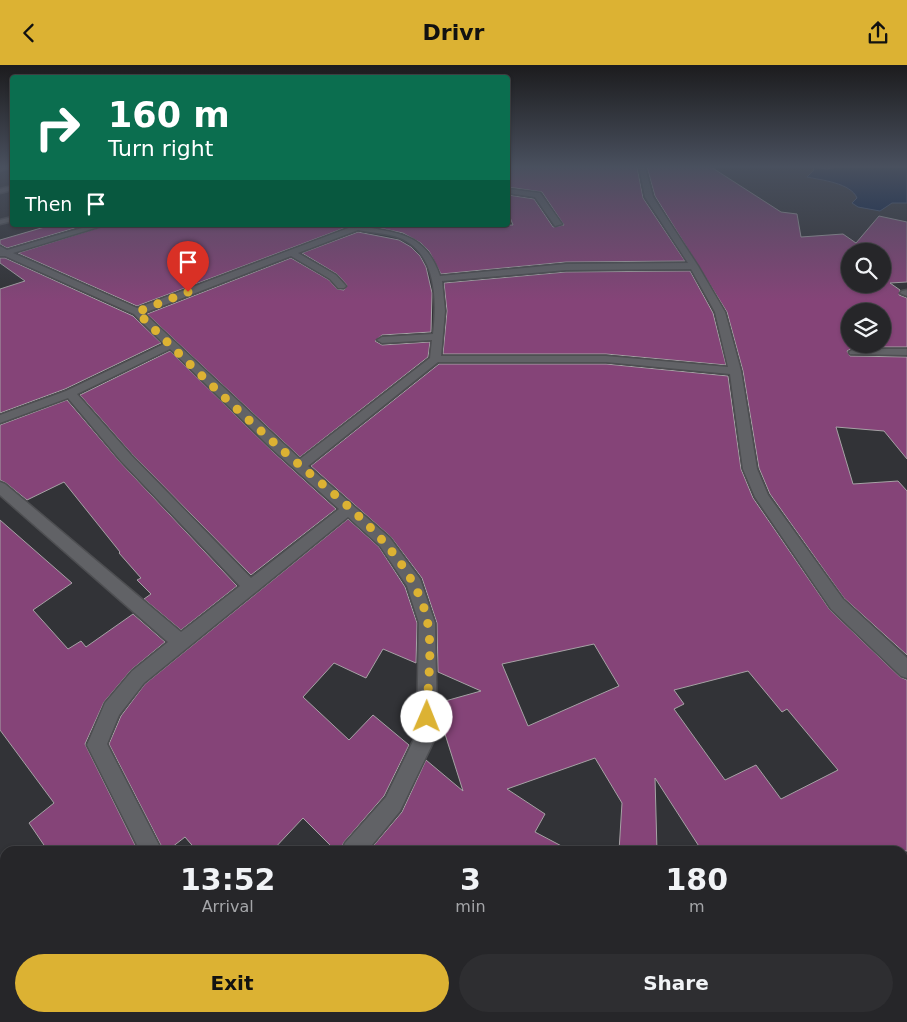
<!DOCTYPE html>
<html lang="en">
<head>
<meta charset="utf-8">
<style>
	:root { --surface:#262629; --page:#2e2e31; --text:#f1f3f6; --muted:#a4a5a8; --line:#424346; --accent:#dcb233 }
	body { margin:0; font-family:"DejaVu Sans",sans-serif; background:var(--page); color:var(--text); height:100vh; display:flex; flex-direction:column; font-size:19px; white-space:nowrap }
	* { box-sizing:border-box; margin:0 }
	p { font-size:16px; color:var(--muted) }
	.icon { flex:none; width:28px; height:28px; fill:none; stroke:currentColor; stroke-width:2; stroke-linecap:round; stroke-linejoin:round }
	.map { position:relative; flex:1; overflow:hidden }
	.drawer { position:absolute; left:0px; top:781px; width:908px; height:176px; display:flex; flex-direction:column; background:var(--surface); border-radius:15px 15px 0 0; box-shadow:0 1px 4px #0004,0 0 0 1px var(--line) }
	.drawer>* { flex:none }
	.guide { position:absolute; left:10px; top:10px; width:500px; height:152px; border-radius:5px; box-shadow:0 1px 4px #0004,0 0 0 1px var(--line); background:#0b6e4f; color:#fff; overflow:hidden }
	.fabs { position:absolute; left:841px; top:178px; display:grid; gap:10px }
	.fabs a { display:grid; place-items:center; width:50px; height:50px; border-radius:50%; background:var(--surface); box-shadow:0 1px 4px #0004,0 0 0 1px var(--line); font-size:25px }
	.pin { position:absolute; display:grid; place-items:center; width:42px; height:42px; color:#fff; margin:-51px -21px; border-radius:50% 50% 50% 0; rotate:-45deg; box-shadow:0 0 5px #0007 }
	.pin .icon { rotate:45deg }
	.me { position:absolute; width:55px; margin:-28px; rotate:1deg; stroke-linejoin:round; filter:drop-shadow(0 0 4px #0008) }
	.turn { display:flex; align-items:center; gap:18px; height:105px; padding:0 15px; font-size:22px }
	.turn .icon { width:65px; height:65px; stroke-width:2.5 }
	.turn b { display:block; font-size:35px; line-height:42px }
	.then { display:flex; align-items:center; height:48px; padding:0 15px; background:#0003; gap:10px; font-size:19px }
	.eta { display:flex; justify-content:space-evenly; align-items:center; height:85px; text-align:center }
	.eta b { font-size:30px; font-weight:600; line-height:35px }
	.button { display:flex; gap:10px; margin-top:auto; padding:10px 15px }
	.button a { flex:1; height:58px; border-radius:30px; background:var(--accent); color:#111; font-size:20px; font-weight:600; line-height:58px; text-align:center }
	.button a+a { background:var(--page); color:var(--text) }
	header { display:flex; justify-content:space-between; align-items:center; height:65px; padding:0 15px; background:var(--accent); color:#111; font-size:22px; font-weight:600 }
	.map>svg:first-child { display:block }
</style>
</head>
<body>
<header><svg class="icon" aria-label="back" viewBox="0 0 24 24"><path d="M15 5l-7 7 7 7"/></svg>Drivr<svg class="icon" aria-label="share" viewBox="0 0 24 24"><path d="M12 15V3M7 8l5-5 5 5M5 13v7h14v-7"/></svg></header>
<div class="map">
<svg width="907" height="957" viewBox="0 0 907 957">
	<rect width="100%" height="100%" fill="#323337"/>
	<path fill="#001b47" stroke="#445777" d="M813,102L827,104L837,102H907V138H892L880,146L858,142L852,138L857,133C851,118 821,115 807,112L814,105Z"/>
	<g fill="#854478" stroke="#a6a2a5" fill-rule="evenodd">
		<path d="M508,102H637L643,133L685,196L566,197L441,209L429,186L421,178L403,168L370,161L513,160L508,147V130L534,134L553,162L564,160L542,127L508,122Z"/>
		<path d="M647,102H711L781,147L797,149L801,172L843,169L856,178L879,151L907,157V217L890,218L900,225L899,230L907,233V282H854L847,286L850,291L907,292V394L884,366L836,362L853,419L898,416L907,426V590L844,533L770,429L759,403L743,306L727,247L655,131ZM850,186H882V219H850ZM850,246H882V279H850Z"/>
		<path d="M85,160L7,183L0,179V175L48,161Z"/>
		<path d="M107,160H346L347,162L137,241L18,188Z"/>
		<path d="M358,167L399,175L411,182L420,191L426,202L432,228L431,267L382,270L375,276L382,280L430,277L428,292L300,392L147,249L291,193L329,215L337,224L344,225L347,220L337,209L302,188Z"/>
		<path d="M0,193H5L133,251L161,278L65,324L0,348V224L25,216L0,198Z"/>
		<path d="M690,206L713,248L726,300L606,289H443L447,246L444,218L566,207Z"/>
		<path d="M170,286L271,385L336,444L251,510L132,389L80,330Z"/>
		<path d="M439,299H606L728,311L741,404L753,433L830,545L900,612L907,615V786H702L655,713L657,786H619L622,738L595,693L507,724L545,749L535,767L571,786H369L402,747L426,695L463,726L439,650L438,638L481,626L438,607L437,558L422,513L391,472L311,401ZM594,579L619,621L528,661L502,599ZM748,606L782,647L787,644L838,705L781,734L756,700L725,715L674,644L684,639L674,625Z"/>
		<path d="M67,335L120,397L237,521L181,565L144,534L151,529L137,515L141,513L119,488L120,487L64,417L27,435L6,418L0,415V360Z"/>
		<path d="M348,454L379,482L405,522L417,558L416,598L383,584L366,613L334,598L303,632L349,675L373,650L409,680L384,731L344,777L340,786H336L303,753L272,786H197L185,772L167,786H164L109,679L121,651L145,619Z"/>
		<path d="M0,455L72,518L33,545L68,584L81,576L86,582L133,549L165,577L131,605L104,637L85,679L138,786H48L29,758L54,738L0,665Z"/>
	</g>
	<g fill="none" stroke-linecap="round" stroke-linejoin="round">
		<g stroke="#4e4f52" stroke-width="3">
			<path id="lane" d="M854,284H907V290L850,289L849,287Z"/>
		</g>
		<g stroke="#4e4f52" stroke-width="3">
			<g id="street">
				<path d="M0,102H11L0,106Z"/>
				<path d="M639,102H645L653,132L698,201L725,247L741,306L757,404L768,430L843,534L907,593V613L901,611L831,544L755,432L743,404L730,309L606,297H438L308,401L390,473L420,514L435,558L437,669L400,746L367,786H342L345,778L386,732L417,668L419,558L407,521L380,481L348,452L144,618L119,650L107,679L162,786H140L87,680L105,638L132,606L168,577L0,430V417L5,419L181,567L240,521L121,396L68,333L0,358V350L66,326L164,279L134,249L5,191H0V181L7,185L92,160H105L13,188L137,243L351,162L348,160H368L366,162C404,169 426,171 440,211L566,199L688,198L645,132ZM358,165C372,168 387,168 400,173C437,188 437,236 433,269L382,272L377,275L382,278L432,275L430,293L300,394L144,248L291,191L330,214L338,223H344L346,221L336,210L298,188ZM691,204L715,247L728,302L606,291H441L445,246L442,216L566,205ZM170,284L272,384L339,444L251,513L131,390L77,329Z"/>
				<path d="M12,121V125L0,128V124Z"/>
				<path d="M508,124L540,128L562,159L555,161L535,132L508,128Z"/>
				<path d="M12,152V156L0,159V155Z"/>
				<path d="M907,225V231L900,228L902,226Z"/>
				<path d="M210,952H236L235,957H209Z"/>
			</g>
		</g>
		<use href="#lane" fill="#616266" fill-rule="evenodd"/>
		<use href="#street" fill="#616266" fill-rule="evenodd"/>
	</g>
	<linearGradient id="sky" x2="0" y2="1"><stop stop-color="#1c1c1e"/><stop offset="0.43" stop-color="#49505e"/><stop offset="1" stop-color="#49505e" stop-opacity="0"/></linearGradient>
	<rect width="907" height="236" fill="url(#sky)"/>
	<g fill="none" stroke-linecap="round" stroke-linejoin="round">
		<path stroke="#dcb233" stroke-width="9" stroke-dasharray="0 16.2" d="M188,227L137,247C183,293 230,339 279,382C331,429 401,475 424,543C435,576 427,618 427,652"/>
	</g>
</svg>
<div class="fabs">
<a><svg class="icon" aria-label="search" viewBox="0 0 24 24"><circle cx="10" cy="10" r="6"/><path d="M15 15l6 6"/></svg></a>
<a><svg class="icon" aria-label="layers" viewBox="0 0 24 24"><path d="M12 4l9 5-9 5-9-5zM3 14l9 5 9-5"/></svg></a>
</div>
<div class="pin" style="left:188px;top:227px;background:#d93025"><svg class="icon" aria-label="arrive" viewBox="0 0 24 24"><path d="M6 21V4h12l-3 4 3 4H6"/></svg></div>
<svg class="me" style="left:427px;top:652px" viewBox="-20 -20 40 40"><circle r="19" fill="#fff"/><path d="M0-13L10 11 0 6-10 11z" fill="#dcb233"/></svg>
<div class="guide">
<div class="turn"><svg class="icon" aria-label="right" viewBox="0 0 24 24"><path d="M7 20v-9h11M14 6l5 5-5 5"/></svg><div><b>160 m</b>Turn right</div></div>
<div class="then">Then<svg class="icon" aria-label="arrive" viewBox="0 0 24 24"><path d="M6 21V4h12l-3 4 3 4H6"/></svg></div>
</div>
<section class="drawer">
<div class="eta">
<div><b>13:52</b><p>Arrival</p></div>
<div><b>3</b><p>min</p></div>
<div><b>180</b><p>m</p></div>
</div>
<div class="button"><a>Exit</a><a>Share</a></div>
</section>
</div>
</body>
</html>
